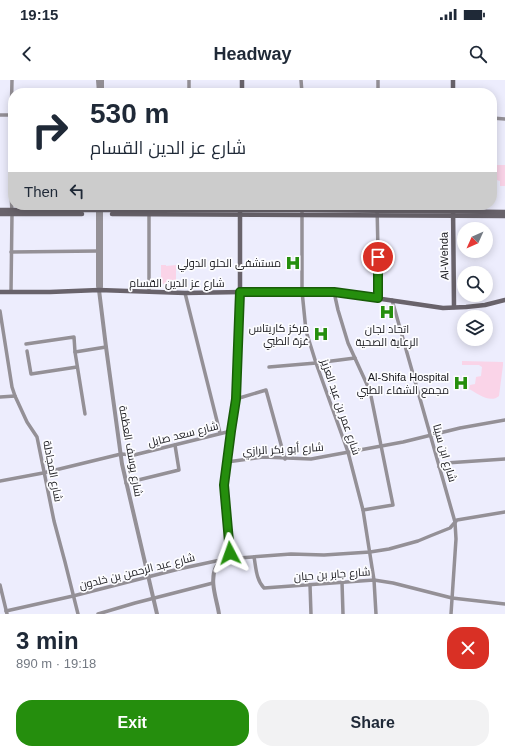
<!DOCTYPE html>
<html lang="en">
<head>
<meta charset="utf-8">
<style>
	:root { --surface:#fff; --page:#f2f2f3; --text:#1f2937; --muted:#747a83; --accent:#258e0d }
	body { margin:0; font-family:Helvetica,Cairo,sans-serif; background:var(--page); color:var(--text); height:100vh; display:flex; flex-direction:column; font-size:15px; white-space:nowrap }
	* { box-sizing:border-box; margin:0 }
	p { font-size:13px; color:var(--muted) }
	.icon { flex:none; width:22px; height:22px; fill:none; stroke:currentColor; stroke-width:2; stroke-linecap:round; stroke-linejoin:round }
	.map { position:relative; height:534px; overflow:hidden }
	.details { display:flex; flex-direction:column; background:var(--surface); flex:1 }
	.details>* { flex:none }
	.guide { position:absolute; left:8px; top:8px; width:489px; height:122px; border-radius:16px; box-shadow:0 2px 10px #0003; background:#fff; color:var(--text); overflow:hidden }
	.needle { width:26px; rotate:225deg }
	.buttons { position:absolute; left:457px; top:142px; display:grid; gap:8px }
	.buttons a { display:grid; place-items:center; width:36px; height:36px; border-radius:50%; background:var(--surface); box-shadow:0 2px 10px #0003; font-size:20px }
	.pin { position:absolute; display:grid; place-items:center; width:34px; height:34px; color:#fff; margin:-17px; border:2px solid #fff; border-radius:50%; box-shadow:0 1px 4px #0007 }
	.me { position:absolute; width:44px; margin:-22px; rotate:356deg; stroke-linejoin:round; filter:drop-shadow(0 0 3px #0008) }
	.turn { display:flex; align-items:center; gap:14px; height:84px; padding:0 16px; font-size:18px }
	.turn .icon { width:52px; height:52px; stroke-width:2.5 }
	.turn b { display:block; font-size:28px; line-height:34px }
	.then { display:flex; align-items:center; height:38px; padding:0 16px; background:#0003; gap:8px; font-size:15px }
	.round { display:grid; place-items:center; flex:none; width:42px; height:42px; border-radius:16px; background:var(--page) }
	.headline { display:flex; align-items:center; justify-content:space-between; height:68px; padding:0 16px }
	h1 { font-size:24px; font-weight:700; line-height:30px }
	.action { display:flex; gap:8px; margin-top:auto; padding:8px 16px }
	.action a { flex:1; height:46px; border-radius:16px; background:var(--accent); color:#fff; font-size:16px; font-weight:700; line-height:46px; text-align:center }
	.action a+a { background:var(--page); color:var(--text) }
	.status { display:flex; justify-content:space-between; align-items:center; height:28px; padding:0 20px; background:var(--surface); direction:ltr }
	.status svg { height:11px; fill:currentColor }
	header { display:flex; justify-content:space-between; align-items:center; height:52px; padding:0 16px; background:var(--surface); font-size:18px; font-weight:700 }
	.map>svg:first-child { display:block }
</style>
</head>
<body>
<div class="status"><b>19:15</b><svg viewBox="0 0 49 12"><path d="M0 12V9h3v3zM5 12V6h3v6zM10 12V3h3v9zM15 12V0h3v12zM26 1h20v11H26zM47 4h2v5h-2z"/></svg></div>
<header><svg class="icon" aria-label="back" viewBox="0 0 24 24"><path d="M15 5l-7 7 7 7"/></svg>Headway<svg class="icon" aria-label="search" viewBox="0 0 24 24"><circle cx="10" cy="10" r="6"/><path d="M15 15l6 6"/></svg></header>
<div class="map">
<svg width="505" height="534" viewBox="0 0 505 534">
	<rect width="100%" height="100%" fill="#ededfd"/>
	<g fill="#fad4e8">
		<path d="M494,76V85H505V106H500V101L493,99L492,101V77Z"/>
		<path d="M161,185H166V186L176,185V204H160V198L161,197Z"/>
		<path d="M462,281L503,282V285L499,316C490,324 477,313 469,309L470,305L475,304L476,297L481,296L482,287L479,285H462Z"/>
	</g>
	<g fill="none" stroke-linecap="round" stroke-linejoin="round">
		<g stroke="#949096" stroke-width="3.5">
			<path d="M301,0L302,13"/>
			<path d="M189,13V0"/>
			<path d="M378,13V0"/>
			<path d="M0,35H12"/>
			<path d="M492,38L505,39"/>
			<path d="M149,125V212"/>
			<path d="M302,125V211L306,251L316,283L348,372L363,430L374,500L376,534"/>
			<path d="M377,125L379,218"/>
			<path d="M11,172L98,171"/>
			<path d="M11,212L12,134L10,86L12,0"/>
			<path d="M334,212L338,230L348,263L370,311L393,425L363,430"/>
			<path d="M185,213L220,353"/>
			<path d="M392,220L455,442L456,459L451,534"/>
			<path d="M0,231L12,307L15,316L27,342L37,357L54,441L65,482L78,534"/>
			<path d="M26,264L74,257L75,272L85,334"/>
			<path d="M27,271L31,294L77,287"/>
			<path d="M75,272L106,267"/>
			<path d="M269,287L316,283L355,278"/>
			<path d="M0,317L15,316"/>
			<path d="M236,319L266,310L285,379"/>
			<path d="M227,382L263,377L311,379L403,362L460,348L505,340"/>
			<path d="M439,387L446,383L505,379"/>
			<path d="M0,401L43,393L121,374L134,375L231,351"/>
			<path d="M126,403L179,390L175,365"/>
			<path d="M254,477C256,487 256,500 264,508L374,500L393,503L452,518L505,524"/>
			<path d="M342,502L343,534"/>
			<path d="M0,505L7,534"/>
			<path d="M310,505L311,534"/>
			<path d="M6,531L73,516L179,489L225,479L291,474L324,475L370,472L389,469L418,461L430,456L450,448L457,440L505,432"/>
			<path d="M98,534L135,523L213,503"/>
		</g>
		<g stroke="#949096" stroke-width="4">
			<path d="M98,0L99,13"/>
			<path d="M102,13V0"/>
			<path d="M98,125V206L99,210L106,267L122,384L157,534"/>
			<path d="M99,210L101,207V128"/>
			<path d="M219,534C217,520 209,501 216,487C218,482 226,478 230,473"/>
		</g>
		<g stroke="#69636b" stroke-width="4.5">
			<path d="M453,0V13"/>
			<path d="M242,13V0"/>
			<path d="M453,125L454,227"/>
			<path d="M0,130H302L505,132"/>
			<path d="M0,134H82"/>
			<path d="M112,134L505,136"/>
			<path d="M0,212H50L99,210L185,213L302,211L334,212L443,228L466,227L485,225L505,220"/>
			<path d="M230,473L224,405L231,351L236,319L240,212V125"/>
		</g>
	</g>
	<g fill="none" stroke-linecap="round" stroke-linejoin="round">
		<g stroke="#185c08" stroke-width="10">
			<path id="route" d="M230,473L224,405L231,351L236,319L240,212H334L378,218V177"/>
		</g>
		<use href="#route" stroke="#258e0d" stroke-width="7"/>
	</g>
	<defs>
		<g id="hospital-bare" transform="scale(1.2)"><path d="M-5-5h3v3.5h4V-5h3V5h-3V1.5h-4V5h-3Z" fill="#258e0d" stroke="#fcfcff" stroke-width="2.5" paint-order="stroke"/></g>
	</defs>
	<g fill-rule="evenodd">
		<use href="#hospital-bare" x="293" y="183"/>
		<use href="#hospital-bare" x="387" y="232"/>
		<use href="#hospital-bare" x="321" y="254"/>
		<use href="#hospital-bare" x="461" y="303"/>
	</g>
	<g text-anchor="middle" stroke-width="3.5" stroke-linejoin="round" paint-order="stroke">
		<g font-size="11" fill="#17171c" stroke="#fcfcff">
			<text transform="translate(444 176) rotate(-91)" y="4">Al-Wehda</text>
			<text x="177" y="207">شارع عز الدين القسام</text>
			<text transform="translate(341 327) rotate(71)" y="4">شارع عمر بن عبد العزيز</text>
			<text transform="translate(183 354) rotate(-14)" y="4">شارع سعد صايل</text>
			<text transform="translate(283 369) rotate(-3)" y="4">شارع أبو بكر الرازي</text>
			<text transform="translate(131 371) rotate(80)" y="4">شارع يوسف العظمة</text>
			<text transform="translate(445 373) rotate(74)" y="4">شارع ابن سينا</text>
			<text transform="translate(53 391) rotate(79)" y="4">شارع المجادلة</text>
			<text transform="translate(137 491) rotate(-14)" y="4">شارع عبد الرحمن بن خلدون</text>
			<text transform="translate(332 494) rotate(-4)" y="4">شارع جابر بن حيان</text>
		</g>
		<g font-size="11" fill="#17171c" stroke="#fcfcff" text-anchor="end">
			<text x="281" y="187">مستشفى الحلو الدولي</text>
			<text x="309" y="252">مركز كاريتاس<tspan x="309" dy="13">غزة الطبي</tspan></text>
			<text x="387" y="253" text-anchor="middle">اتحاد لجان<tspan x="387" dy="13">الرعاية الصحية</tspan></text>
			<text x="449" y="301">Al-Shifa Hospital<tspan x="449" dy="13">مجمع الشفاء الطبي</tspan></text>
		</g>
	</g>
</svg>
<div class="buttons">
<a><svg class="needle" viewBox="-14 -14 28 28"><path d="M0-13l5 13h-10z" fill="#e53935"/><path d="M0 13l5-13h-10z" fill="#747a83"/></svg></a>
<a><svg class="icon" aria-label="search" viewBox="0 0 24 24"><circle cx="10" cy="10" r="6"/><path d="M15 15l6 6"/></svg></a>
<a><svg class="icon" aria-label="layers" viewBox="0 0 24 24"><path d="M12 4l9 5-9 5-9-5zM3 14l9 5 9-5"/></svg></a>
</div>
<div class="pin" style="left:378px;top:177px;background:#d93025"><svg class="icon" aria-label="arrive" viewBox="0 0 24 24"><path d="M6 21V4h12l-3 4 3 4H6"/></svg></div>
<svg class="me" style="left:230px;top:473px" viewBox="-20 -20 40 40"><path d="M0-17L14 15 0 8-14 15z" fill="#258e0d" stroke="#fff" stroke-width="4"/></svg>
<div class="guide">
<div class="turn"><svg class="icon" aria-label="right" viewBox="0 0 24 24"><path d="M7 20v-9h11M14 6l5 5-5 5"/></svg><div><b>530 m</b>شارع عز الدين القسام</div></div>
<div class="then">Then<svg class="icon" aria-label="left" viewBox="0 0 24 24"><path d="M17 20v-9H6M10 6l-5 5 5 5"/></svg></div>
</div>
</div>
<section class="details">
<div class="headline"><div><h1>3 min</h1><p>890 m · 19:18</p></div><a class="round" style="background:#d93025;color:#fff"><svg class="icon" aria-label="close" viewBox="0 0 24 24"><path d="M6 6l12 12M18 6L6 18"/></svg></a></div>
<div class="action"><a>Exit</a><a>Share</a></div>
</section>
</body>
</html>
